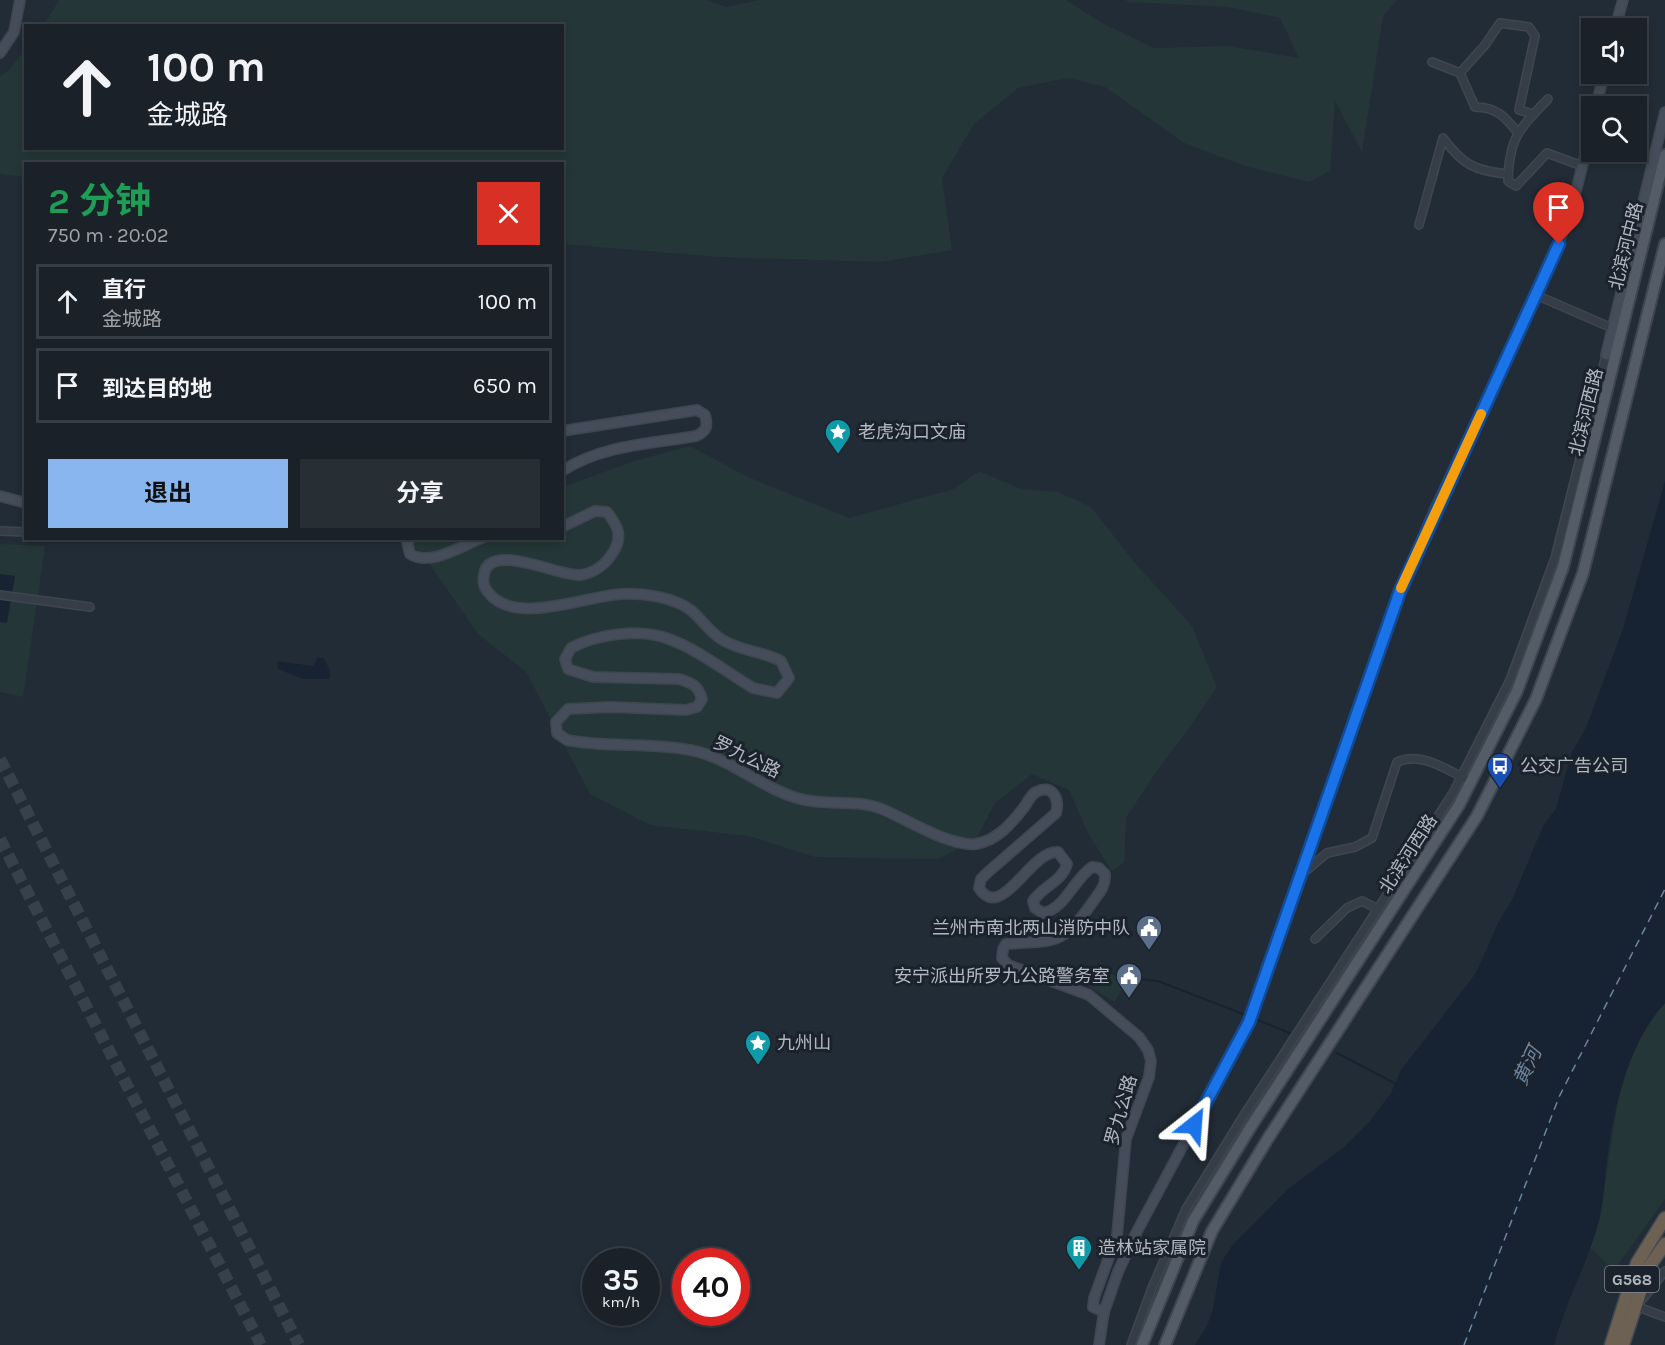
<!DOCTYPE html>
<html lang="zh">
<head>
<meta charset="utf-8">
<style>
	:root { --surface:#1a2128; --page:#272e34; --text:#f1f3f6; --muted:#9fa3a8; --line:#383e45; --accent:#89b6ee }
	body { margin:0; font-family:Karla,"Noto Sans SC",sans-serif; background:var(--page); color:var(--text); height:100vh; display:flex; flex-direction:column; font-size:22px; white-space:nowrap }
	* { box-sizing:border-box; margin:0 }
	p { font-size:20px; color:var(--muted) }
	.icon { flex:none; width:33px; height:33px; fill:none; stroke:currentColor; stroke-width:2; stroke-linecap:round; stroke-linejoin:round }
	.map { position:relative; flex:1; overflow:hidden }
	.sheet { position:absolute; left:24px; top:162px; width:540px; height:378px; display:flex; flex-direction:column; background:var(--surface); border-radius:0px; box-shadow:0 3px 9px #0003,0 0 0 2px var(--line) }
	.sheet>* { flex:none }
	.guide { position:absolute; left:24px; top:24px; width:540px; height:126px; border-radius:0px; box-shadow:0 3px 9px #0003,0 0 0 2px var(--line); background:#1a2128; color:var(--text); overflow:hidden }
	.tools { position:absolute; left:1581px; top:18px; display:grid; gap:12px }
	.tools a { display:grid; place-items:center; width:66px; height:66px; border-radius:0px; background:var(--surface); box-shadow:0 3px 9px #0003,0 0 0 2px var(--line); font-size:30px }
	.speed { position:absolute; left:582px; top:1248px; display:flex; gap:12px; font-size:30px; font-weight:700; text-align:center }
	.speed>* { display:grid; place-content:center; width:78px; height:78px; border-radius:50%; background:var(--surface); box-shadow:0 3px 9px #0003,0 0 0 2px var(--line); line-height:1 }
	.speed small { font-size:15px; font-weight:400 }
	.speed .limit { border:9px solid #d22; background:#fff; color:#111 }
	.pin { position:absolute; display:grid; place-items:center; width:51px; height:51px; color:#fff; margin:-62px -26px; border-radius:50% 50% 50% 0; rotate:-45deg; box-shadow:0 0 6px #0007 }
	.pin .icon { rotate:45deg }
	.me { position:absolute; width:66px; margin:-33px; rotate:28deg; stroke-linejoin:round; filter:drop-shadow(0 0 4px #0008) }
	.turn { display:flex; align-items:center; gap:21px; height:126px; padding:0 24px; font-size:27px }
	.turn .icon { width:78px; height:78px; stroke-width:2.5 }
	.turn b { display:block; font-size:42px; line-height:51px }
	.round { display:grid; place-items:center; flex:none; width:63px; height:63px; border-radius:0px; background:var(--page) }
	.headline { display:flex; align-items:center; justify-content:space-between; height:102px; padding:0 24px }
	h1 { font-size:36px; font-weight:700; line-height:45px; color:#1e9e55 }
	.primary-button { display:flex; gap:12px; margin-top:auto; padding:12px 24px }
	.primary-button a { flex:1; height:69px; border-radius:0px; background:var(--accent); color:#111; font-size:24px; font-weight:700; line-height:69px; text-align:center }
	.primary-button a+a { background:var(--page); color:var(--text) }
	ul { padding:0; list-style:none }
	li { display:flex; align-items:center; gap:18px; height:75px; margin:0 12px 9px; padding:0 12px; border:3px solid var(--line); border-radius:0px }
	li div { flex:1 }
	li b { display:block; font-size:22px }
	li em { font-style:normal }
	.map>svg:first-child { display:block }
</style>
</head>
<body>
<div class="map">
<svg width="1665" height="1345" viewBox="0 0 1665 1345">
	<rect width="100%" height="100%" fill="#222c36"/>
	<g fill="#243637">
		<path d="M59,0H707L726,7L760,0H1066L1104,24L1154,48L1228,46L1299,58L1280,18L1228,7L1128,2L1126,0H1397L1383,16L1362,152L1335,101L1330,171L1309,182L1245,166L1184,143L1105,87L1068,78L1018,88L974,124L942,178L952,250L880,262L720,257L563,244L562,164H26L25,177L0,174V76L8,71L25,49L26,148H562V26L44,25Z"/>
		<path d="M690,446L748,477L849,518L954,489L979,471L1021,489L1058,492L1091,507L1135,563L1192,626L1217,687L1190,727L1156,772L1126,818L1124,862L1112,871L1089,835L1069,790L1032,774L995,803L975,841L938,859L815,857L749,836L650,825L590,794L526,672L478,634L424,556L405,539L562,538L563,487L631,462Z"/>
		<path d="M0,544L45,546L23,697L0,692Z"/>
		<path d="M1099,966L1126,983L1114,1002L1087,985Z"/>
		<path d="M1665,1003V1199L1614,1270L1590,1248C1618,1169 1603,1071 1665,1003Z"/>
	</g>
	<g fill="#172332">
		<path d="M1665,481V1003C1628,1043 1614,1107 1607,1160C1604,1182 1604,1207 1597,1228C1585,1268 1565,1304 1554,1345H1195L1207,1326L1213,1309L1221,1263L1231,1247L1288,1189L1343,1148L1370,1121L1391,1093L1401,1070L1476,973L1498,923L1512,900L1544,824L1556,809L1572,752L1586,728L1623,629Z"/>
		<path d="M0,574L15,576L7,623L0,622Z"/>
		<path d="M318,657L324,658L330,671V679H303L278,669L277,661L313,666Z"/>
	</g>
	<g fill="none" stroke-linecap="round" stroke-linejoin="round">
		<g stroke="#172332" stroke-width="2">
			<path d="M1140,979L1158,981L1248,1016"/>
			<path d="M1253,1018L1292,1034"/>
			<path d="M1337,1053L1398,1085"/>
		</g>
		<path stroke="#6b85a0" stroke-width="1.5" stroke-dasharray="8 6" stroke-linecap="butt" d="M1464,1345L1559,1097L1665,889"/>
		<g stroke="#37414b" stroke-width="12" stroke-dasharray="12 6" stroke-linecap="butt">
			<path d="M0,759L299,1345"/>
			<path d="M0,839L261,1345"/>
		</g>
		<g stroke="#3f4650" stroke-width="10">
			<g id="street">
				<path d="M1432,62L1460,73L1485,45L1500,23L1529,27L1535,36L1519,110L1533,114"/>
				<path d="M1460,73L1475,107C1497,107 1505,117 1518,133"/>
				<path d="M1548,99C1519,129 1509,138 1508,181L1516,186L1547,153L1582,166"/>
				<path d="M1419,225L1443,138C1463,165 1475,171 1508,174"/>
				<path d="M1536,295L1612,328"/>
				<path d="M0,531L26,532"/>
				<path d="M0,595L90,607"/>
				<path d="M1301,875L1327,853L1355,847L1372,838L1397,762C1423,751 1448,771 1472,782"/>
				<path d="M1315,939L1347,908L1362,901L1378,909"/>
				<path d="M1640,1302L1665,1271"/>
				<path d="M1633,1305L1665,1317"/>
				<path d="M1131,1345L1152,1288L1186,1209L1244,1115L1453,793L1510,680L1555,558L1606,355"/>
			</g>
		</g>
		<g stroke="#3f4650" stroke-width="12">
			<g id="secondary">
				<path d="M1615,28L1623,0"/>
				<path d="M0,53L14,32L20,0"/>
				<path d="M1596,106L1604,74"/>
				<path d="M1606,355L1665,112"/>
				<path d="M562,431L697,410L705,415C708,426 707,431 696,436C650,444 602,445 562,471"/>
				<path d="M0,496L26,503"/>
				<path d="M562,527L595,511L607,512C616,524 623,534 615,549C608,562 596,573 580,575C560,577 490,541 484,574C483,581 483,585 487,591C514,628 587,595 622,594C644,593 674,597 692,611C702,620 710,632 721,639C739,651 762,651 781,661L789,678L777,693L753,688C726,672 699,650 669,639C640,628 597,634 571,648L565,659L568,669L593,677L679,679C692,683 698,685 702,699L697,707L686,710L610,707L568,709L556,722L557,733L567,740C607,748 649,742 690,750C729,757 759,787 797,798C825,807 854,798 882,809C906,819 950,847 976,844C998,840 1012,823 1025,806C1028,801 1031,795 1036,792C1052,783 1060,799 1056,813L987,873L981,879L979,888C1002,923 1030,850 1058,852L1067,864C1062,882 1043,886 1033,901L1035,908L1043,913C1065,909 1074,879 1092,867L1099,868L1105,874C1106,886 1099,893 1092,903C1061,947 1056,940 1006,944L1003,949L1002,958L1008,965L1089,995L1139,1037L1148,1050L1151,1061L1149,1077L1126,1139L1117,1235L1094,1298L1093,1307L1104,1312"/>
				<path d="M411,538L407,542L410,554C430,567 461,546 482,538"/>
				<path d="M1099,1345L1104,1312L1118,1272L1135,1235L1249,1022L1400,591L1436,507L1551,264L1573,203L1592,127"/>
			</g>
		</g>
		<g stroke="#3f4650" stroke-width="14">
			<g id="primary">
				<path d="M1142,1345L1193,1221L1250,1128L1459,805L1517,691L1563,567L1665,155"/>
				<path d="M1165,1345L1212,1231L1267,1140L1477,816L1536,699L1583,573L1665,244"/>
			</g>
		</g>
		<g stroke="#404851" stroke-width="15">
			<g id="highway">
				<path d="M1611,1345L1637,1263L1665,1218"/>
				<path d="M1623,1345L1648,1268L1665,1244"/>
			</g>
		</g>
		<use href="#street" stroke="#353d47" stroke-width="7"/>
		<use href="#secondary" stroke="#444d59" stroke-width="9"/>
		<use href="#primary" stroke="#535c67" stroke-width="10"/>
		<use href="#highway" stroke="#6c6153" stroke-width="12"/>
	</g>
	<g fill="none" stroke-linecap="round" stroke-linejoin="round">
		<g stroke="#114b97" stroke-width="15">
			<path id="route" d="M1194,1125L1249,1022L1400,591L1559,244"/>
		</g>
		<use href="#route" stroke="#1a73e8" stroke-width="10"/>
		<path stroke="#f59e0b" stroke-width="10" d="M1401,588L1481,414"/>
	</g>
	<defs>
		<g id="sight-pin" transform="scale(1.35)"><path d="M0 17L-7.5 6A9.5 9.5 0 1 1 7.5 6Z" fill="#0f9aa8" stroke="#1b222b"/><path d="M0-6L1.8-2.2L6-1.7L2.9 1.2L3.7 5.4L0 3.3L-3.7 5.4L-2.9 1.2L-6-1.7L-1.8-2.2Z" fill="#fff"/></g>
		<g id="bus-pin" transform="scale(1.35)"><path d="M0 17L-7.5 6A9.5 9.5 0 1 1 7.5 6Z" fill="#1a4fb4" stroke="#1b222b"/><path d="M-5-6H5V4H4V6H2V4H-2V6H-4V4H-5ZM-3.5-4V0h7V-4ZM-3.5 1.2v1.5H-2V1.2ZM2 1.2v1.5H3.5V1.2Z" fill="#fff"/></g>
		<g id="civic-pin" transform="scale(1.35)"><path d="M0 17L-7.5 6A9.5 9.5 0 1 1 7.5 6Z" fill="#5c6f8a" stroke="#1b222b"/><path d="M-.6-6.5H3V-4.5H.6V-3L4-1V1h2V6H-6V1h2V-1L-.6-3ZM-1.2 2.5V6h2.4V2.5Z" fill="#fff"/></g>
		<g id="building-pin" transform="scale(1.35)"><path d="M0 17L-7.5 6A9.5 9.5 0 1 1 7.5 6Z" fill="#0f9aa8" stroke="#1b222b"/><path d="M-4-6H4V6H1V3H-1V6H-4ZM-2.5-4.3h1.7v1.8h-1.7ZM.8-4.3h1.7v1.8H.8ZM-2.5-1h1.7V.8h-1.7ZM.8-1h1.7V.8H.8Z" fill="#fff"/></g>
	</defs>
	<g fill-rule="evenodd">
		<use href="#sight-pin" x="838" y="432"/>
		<use href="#bus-pin" x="1500" y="766"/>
		<use href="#civic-pin" x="1149" y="928"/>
		<use href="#civic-pin" x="1129" y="976"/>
		<use href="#sight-pin" x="758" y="1043"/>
		<use href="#building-pin" x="1079" y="1248"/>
	</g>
	<g text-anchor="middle" stroke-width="6" stroke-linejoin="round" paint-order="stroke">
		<rect fill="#1b222b" stroke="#838b95" stroke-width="1.5" x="1605" y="1266" width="54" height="26" rx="4.5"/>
		<g font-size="16" font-weight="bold" fill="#b0b8c3">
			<text x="1632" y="1285">G568</text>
		</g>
		<g font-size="18" fill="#b0b8c3" stroke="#1b222b">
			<text transform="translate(1626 246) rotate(-76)" y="6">北滨河中路</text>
			<text transform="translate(1586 412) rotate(-76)" y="6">北滨河西路</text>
			<text transform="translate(747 757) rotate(26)" y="6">罗九公路</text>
			<text transform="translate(1408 854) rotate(-57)" y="6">北滨河西路</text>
			<text transform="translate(1121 1110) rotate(-74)" y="6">罗九公路</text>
		</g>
		<g font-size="18" fill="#b0b8c3" stroke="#1b222b" text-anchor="start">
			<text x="858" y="438">老虎沟口文庙</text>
			<text x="1520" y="772">公交广告公司</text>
			<text x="1130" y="934" text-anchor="end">兰州市南北两山消防中队</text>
			<text x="1110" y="982" text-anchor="end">安宁派出所罗九公路警务室</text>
			<text x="777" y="1049">九州山</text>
			<text x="1098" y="1254">造林站家属院</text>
		</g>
		<g font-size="20" font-style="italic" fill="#6b85a0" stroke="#1b222b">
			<text transform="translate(1527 1066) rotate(-65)" y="7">黄河</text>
		</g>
	</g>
</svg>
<div class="tools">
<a><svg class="icon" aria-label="sound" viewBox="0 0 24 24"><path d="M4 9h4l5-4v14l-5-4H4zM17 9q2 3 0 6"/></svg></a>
<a><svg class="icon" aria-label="search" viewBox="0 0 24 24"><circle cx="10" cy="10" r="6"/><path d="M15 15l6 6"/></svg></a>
</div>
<div class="speed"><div>35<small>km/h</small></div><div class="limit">40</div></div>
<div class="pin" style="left:1559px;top:244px;background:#d93025"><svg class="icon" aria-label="arrive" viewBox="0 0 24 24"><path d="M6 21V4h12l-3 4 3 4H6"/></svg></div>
<svg class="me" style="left:1194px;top:1125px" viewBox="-20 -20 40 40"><path d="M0-17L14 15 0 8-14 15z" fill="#1a73e8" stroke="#fff" stroke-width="4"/></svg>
<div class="guide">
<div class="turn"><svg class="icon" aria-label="ahead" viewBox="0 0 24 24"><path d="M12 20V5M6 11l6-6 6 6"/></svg><div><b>100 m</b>金城路</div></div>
</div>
<section class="sheet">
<div class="headline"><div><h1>2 分钟</h1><p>750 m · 20:02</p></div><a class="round" style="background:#d93025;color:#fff"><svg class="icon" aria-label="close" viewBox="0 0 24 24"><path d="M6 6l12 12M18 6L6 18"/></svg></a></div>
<ul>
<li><svg class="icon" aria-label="ahead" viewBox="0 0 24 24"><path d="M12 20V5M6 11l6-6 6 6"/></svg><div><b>直行</b><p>金城路</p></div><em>100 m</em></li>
<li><svg class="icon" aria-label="arrive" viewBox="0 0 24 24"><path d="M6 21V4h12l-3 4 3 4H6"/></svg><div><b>到达目的地</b></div><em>650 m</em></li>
</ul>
<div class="primary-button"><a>退出</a><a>分享</a></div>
</section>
</div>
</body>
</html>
